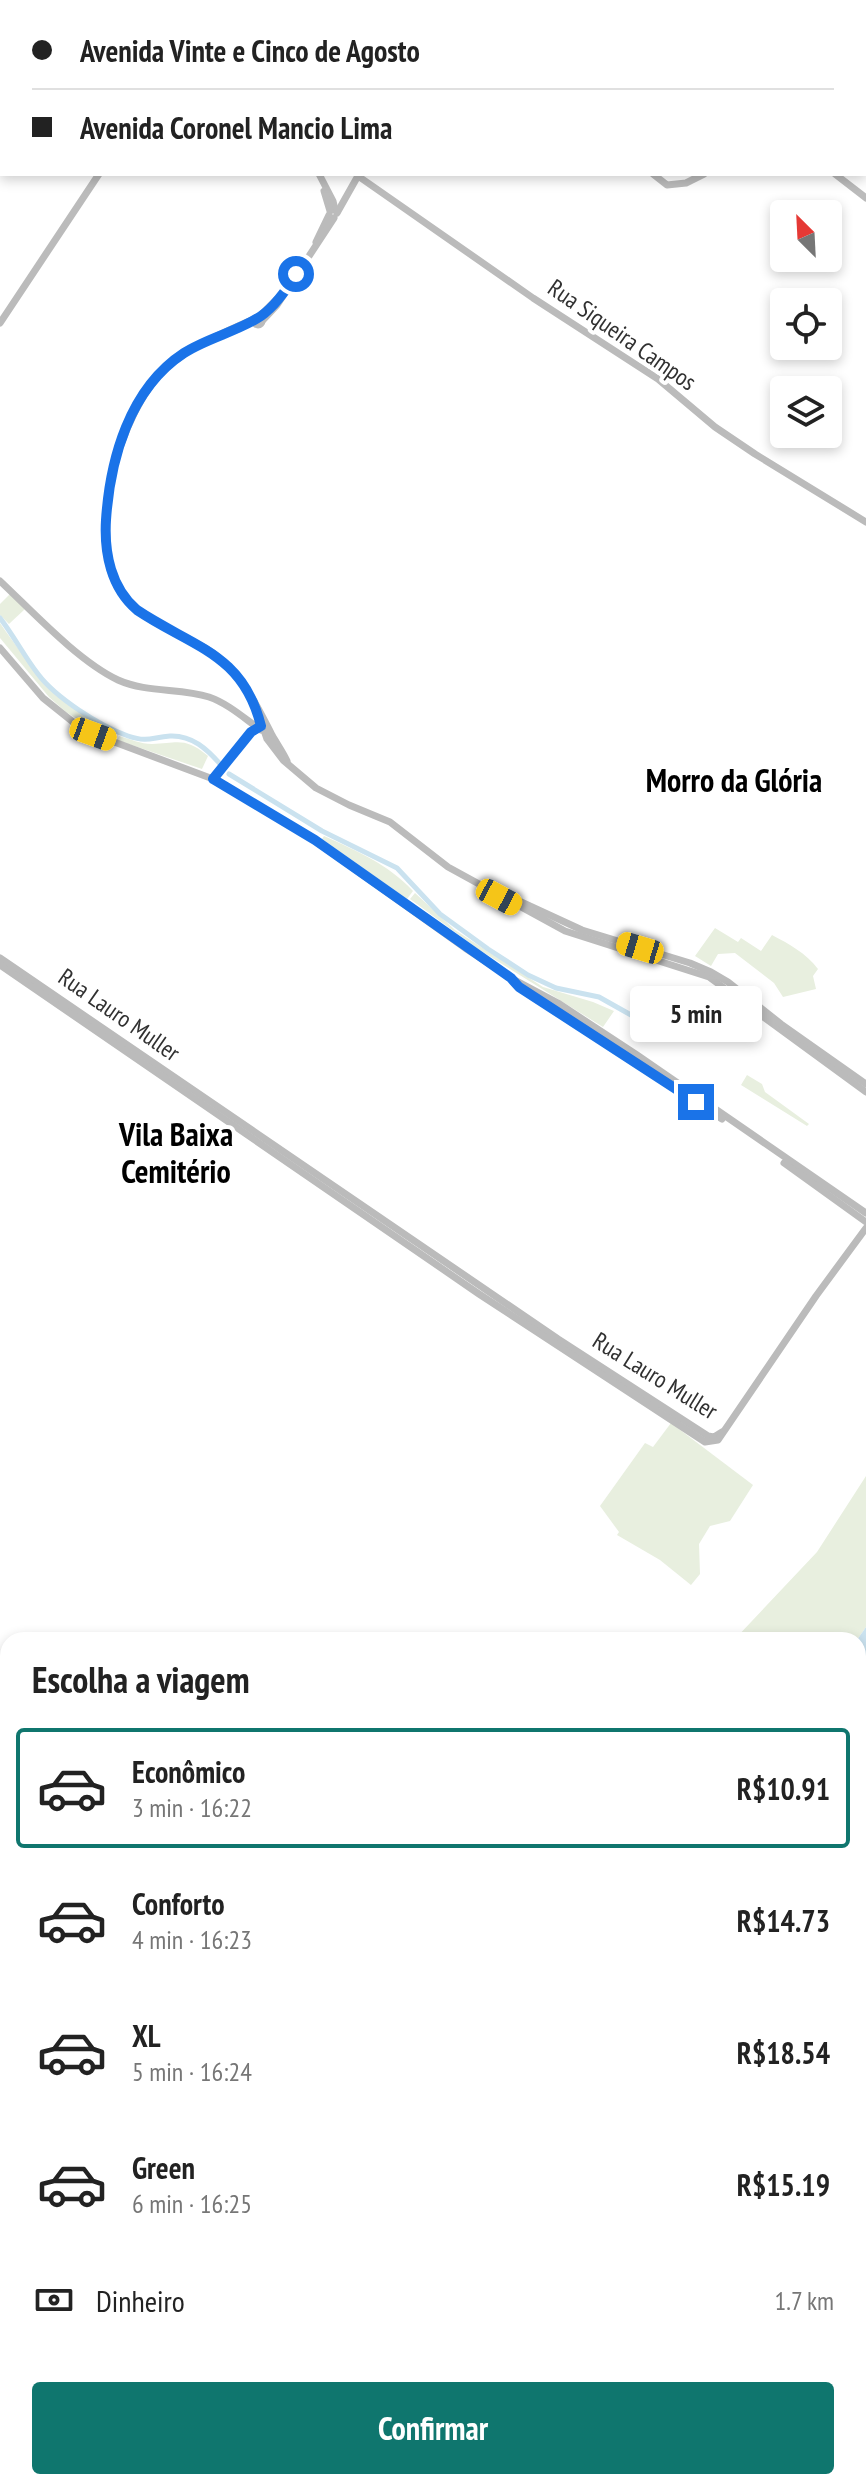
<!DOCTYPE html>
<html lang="pt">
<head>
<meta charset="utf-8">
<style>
	body { margin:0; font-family:"PT Sans Narrow",sans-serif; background:#f6f6f6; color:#222; height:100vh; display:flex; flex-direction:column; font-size:30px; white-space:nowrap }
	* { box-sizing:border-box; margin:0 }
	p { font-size:26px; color:#767676 }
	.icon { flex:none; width:44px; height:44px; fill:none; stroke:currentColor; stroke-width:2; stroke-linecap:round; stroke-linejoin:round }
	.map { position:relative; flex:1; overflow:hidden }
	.side { position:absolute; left:0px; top:1632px; width:866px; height:858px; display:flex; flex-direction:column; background:#fff; border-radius:24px 24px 0 0; box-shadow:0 4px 12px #0003 }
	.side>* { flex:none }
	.top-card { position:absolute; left:0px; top:0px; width:866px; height:176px; box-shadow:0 4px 12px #0003; display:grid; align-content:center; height:176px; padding:0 32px; background:#fff }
	.needle { width:52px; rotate:336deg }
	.tools { position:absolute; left:770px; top:200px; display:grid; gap:16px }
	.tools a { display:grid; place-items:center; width:72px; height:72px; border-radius:8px; background:#fff; box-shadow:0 4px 12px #0003; font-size:40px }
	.end { position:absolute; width:36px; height:36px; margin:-18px; border:10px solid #1a73e8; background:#fff; box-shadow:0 0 0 4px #fff }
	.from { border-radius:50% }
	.bubble { position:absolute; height:56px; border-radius:8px; background:#fff; box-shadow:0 4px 12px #0003; font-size:26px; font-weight:600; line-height:56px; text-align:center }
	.car { position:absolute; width:24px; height:48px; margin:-24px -12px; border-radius:10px; box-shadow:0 0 6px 2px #0007; background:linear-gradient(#f5c518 24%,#345 0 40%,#f5c518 0 76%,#345 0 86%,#f5c518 0) }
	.top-card b { display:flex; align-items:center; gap:28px; height:76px; font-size:30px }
	.top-card b+b { border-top:2px solid #e0e0e0 }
	.top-card i { width:20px; height:20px; background:#222 }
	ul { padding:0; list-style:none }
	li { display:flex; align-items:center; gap:24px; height:120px; margin:0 16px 12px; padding:0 16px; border:4px solid transparent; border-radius:8px }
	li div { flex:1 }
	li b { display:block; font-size:30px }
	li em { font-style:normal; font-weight:600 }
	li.current { border-color:#0f766e }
	li>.icon { width:72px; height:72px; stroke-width:1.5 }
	h2 { padding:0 32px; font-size:36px; line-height:96px }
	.pay { display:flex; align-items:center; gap:20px; height:88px; padding:0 32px; font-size:30px }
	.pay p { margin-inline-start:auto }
	.action { display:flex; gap:16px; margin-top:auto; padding:16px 32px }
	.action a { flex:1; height:92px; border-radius:8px; background:#0f766e; color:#fff; font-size:32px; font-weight:600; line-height:92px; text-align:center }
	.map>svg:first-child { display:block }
</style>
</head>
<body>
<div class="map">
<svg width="866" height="2489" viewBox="0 0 866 2489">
	<rect width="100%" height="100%" fill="#fff"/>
	<!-- green -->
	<g fill="#e8efdf">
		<path d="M10 594 25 609 9 624 0 615V604Z"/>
		<path d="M0 623C31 668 62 708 113 730L112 734 88 726 66 712 49 697 0 638Z"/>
		<path d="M119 736C130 739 141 744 152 744 179 743 185 737 208 756L202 769 117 740Z"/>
		<path d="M324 836C357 851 388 864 413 891L407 899 322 839Z"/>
		<path d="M415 893 455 930 543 987 593 1002 614 1011 603 1027 478 949 410 899Z"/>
		<path d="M715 928 738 942 741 938 761 951 772 935C789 944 806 953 818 969L813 976 816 989 783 997 774 983 735 953 718 954 711 966 695 956Z"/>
		<path d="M747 1075 762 1084 765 1092 809 1124 807 1126 741 1085Z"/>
		<path d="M671 1423 753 1485 730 1521 710 1526 699 1544 700 1574 691 1585 660 1560 617 1535 619 1532 600 1506 645 1443 653 1447Z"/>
		<path d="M866 1476V1627L857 1640H734L817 1552Z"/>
		<path d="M8 2100V2482H699L700 2489H0V2102Z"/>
	</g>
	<!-- water -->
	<g fill="#cae2ef">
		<path d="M866 1627V1945L858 1972 857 1640Z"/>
		<path d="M699 2482H823L825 2489H700Z"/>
	</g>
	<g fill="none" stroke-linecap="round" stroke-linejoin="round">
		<!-- canal -->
		<g stroke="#cae2ef" stroke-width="5">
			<path d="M0 618C14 636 24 656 38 674 56 698 100 726 128 736 149 743 152 737 170 736 192 735 207 749 221 765"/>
			<path d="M229 774 322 831 397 868 440 914 488 949 528 975 556 988 599 997 631 1015"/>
		</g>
		<!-- secondary -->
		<g stroke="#bbb" stroke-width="7">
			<path d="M118 0 124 2"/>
			<path d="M217 2 219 0"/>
			<path d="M484 2 485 0"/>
			<path d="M319 174 333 201 335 210"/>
			<path d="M653 174 667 185 686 183 704 174"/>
			<path d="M835 174 866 198"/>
			<path d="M358 176 533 298 658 379 715 427 755 454 866 522"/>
			<path d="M324 191 330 211"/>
			<path d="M337 213 359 174"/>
			<path d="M316 242 329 215"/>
			<circle cx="258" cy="321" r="4"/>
			<path d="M259 317 277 299"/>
			<path d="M254 319C220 334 180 350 156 379 116 427 80 550 128 602 151 627 189 635 216 655 243 675 257 706 272 735 277 744 283 752 287 761"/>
			<path d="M262 321 277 305 334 218"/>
			<path d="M0 323 99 174"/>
			<path d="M0 581C33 612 78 661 118 680 147 693 180 688 209 697 229 704 245 719 261 730"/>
			<path d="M0 648 43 698 73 722 93 734 213 779 301 831 465 948 511 978 558 1003 637 1055 866 1213"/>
			<path d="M254 701 267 739 283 760 316 788 349 805 390 822 448 867 565 931 709 977 866 1092"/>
			<path d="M213 779 251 732 261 726"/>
			<path d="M489 887 582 930 690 963 711 972 728 982 781 1024 866 1084"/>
			<path d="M0 958 558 1339 708 1436 714 1437 722 1432"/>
			<path d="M0 965 479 1294 705 1442 718 1440 816 1296 866 1228"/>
			<path d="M515 983 722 1119"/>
			<path d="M784 1163 866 1222"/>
		</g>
	</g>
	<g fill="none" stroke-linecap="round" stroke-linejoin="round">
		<!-- route -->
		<path stroke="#1a73e8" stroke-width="10" d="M296 274C287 289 275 306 261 316 239 331 207 338 184 353 129 389 110 460 106 520 104 553 111 588 137 610 192 647 243 653 261 726L251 732 213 779 315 840 511 978 519 987 696 1102"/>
	</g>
	<g text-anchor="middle" stroke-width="8" stroke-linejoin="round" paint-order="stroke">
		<!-- street labels -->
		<g font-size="24" fill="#313131" stroke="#fff">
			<text transform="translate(622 335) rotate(35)" y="8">Rua Siqueira Campos</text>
			<text transform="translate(119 1015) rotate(35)" y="8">Rua Lauro Muller</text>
			<text transform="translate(655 1376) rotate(32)" y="8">Rua Lauro Muller</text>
		</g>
		<!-- district labels -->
		<g font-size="32" font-weight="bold" fill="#000" stroke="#fff">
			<text x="734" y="792">Morro da Glória</text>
			<text x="176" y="1146">Vila Baixa<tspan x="176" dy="37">Cemitério</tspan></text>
		</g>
	</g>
</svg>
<div class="tools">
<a><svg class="needle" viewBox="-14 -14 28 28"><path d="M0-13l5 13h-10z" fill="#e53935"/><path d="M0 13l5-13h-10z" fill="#767676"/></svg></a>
<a><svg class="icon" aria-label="locate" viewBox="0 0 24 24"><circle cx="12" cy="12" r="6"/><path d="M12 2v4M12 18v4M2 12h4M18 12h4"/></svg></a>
<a><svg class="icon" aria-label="layers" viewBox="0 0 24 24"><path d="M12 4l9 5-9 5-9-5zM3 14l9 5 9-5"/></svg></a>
</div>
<i class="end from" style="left:296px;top:274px"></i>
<i class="end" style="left:696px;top:1102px"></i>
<div class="bubble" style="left:630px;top:986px;width:132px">5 min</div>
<i class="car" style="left:93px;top:734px;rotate:110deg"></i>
<i class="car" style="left:499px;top:897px;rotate:118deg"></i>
<i class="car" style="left:640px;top:948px;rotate:287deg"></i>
<div class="top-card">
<b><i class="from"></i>Avenida Vinte e Cinco de Agosto</b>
<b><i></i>Avenida Coronel Mancio Lima</b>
</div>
<section class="side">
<h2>Escolha a viagem</h2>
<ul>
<li class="current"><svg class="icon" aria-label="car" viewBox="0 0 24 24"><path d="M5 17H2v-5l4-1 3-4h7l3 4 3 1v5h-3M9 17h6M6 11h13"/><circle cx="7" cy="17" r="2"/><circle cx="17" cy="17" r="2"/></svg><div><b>Econômico</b><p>3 min · 16:22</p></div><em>R$10.91</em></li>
<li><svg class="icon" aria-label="car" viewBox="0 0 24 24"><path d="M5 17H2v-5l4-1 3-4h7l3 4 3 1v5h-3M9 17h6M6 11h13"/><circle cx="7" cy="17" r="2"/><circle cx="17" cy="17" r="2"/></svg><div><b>Conforto</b><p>4 min · 16:23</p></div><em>R$14.73</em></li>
<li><svg class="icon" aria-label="car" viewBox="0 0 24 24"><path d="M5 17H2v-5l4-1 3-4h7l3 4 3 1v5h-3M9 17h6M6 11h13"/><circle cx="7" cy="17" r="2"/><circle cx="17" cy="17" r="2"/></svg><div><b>XL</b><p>5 min · 16:24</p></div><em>R$18.54</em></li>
<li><svg class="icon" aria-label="car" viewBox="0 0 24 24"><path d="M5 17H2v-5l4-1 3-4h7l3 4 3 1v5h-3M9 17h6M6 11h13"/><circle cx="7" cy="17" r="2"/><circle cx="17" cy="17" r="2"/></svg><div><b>Green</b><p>6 min · 16:25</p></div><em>R$15.19</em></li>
</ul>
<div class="pay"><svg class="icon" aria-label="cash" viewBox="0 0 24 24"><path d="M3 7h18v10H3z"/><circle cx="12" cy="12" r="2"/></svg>Dinheiro<p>1.7 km</p></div>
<div class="action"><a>Confirmar</a></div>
</section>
</div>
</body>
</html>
